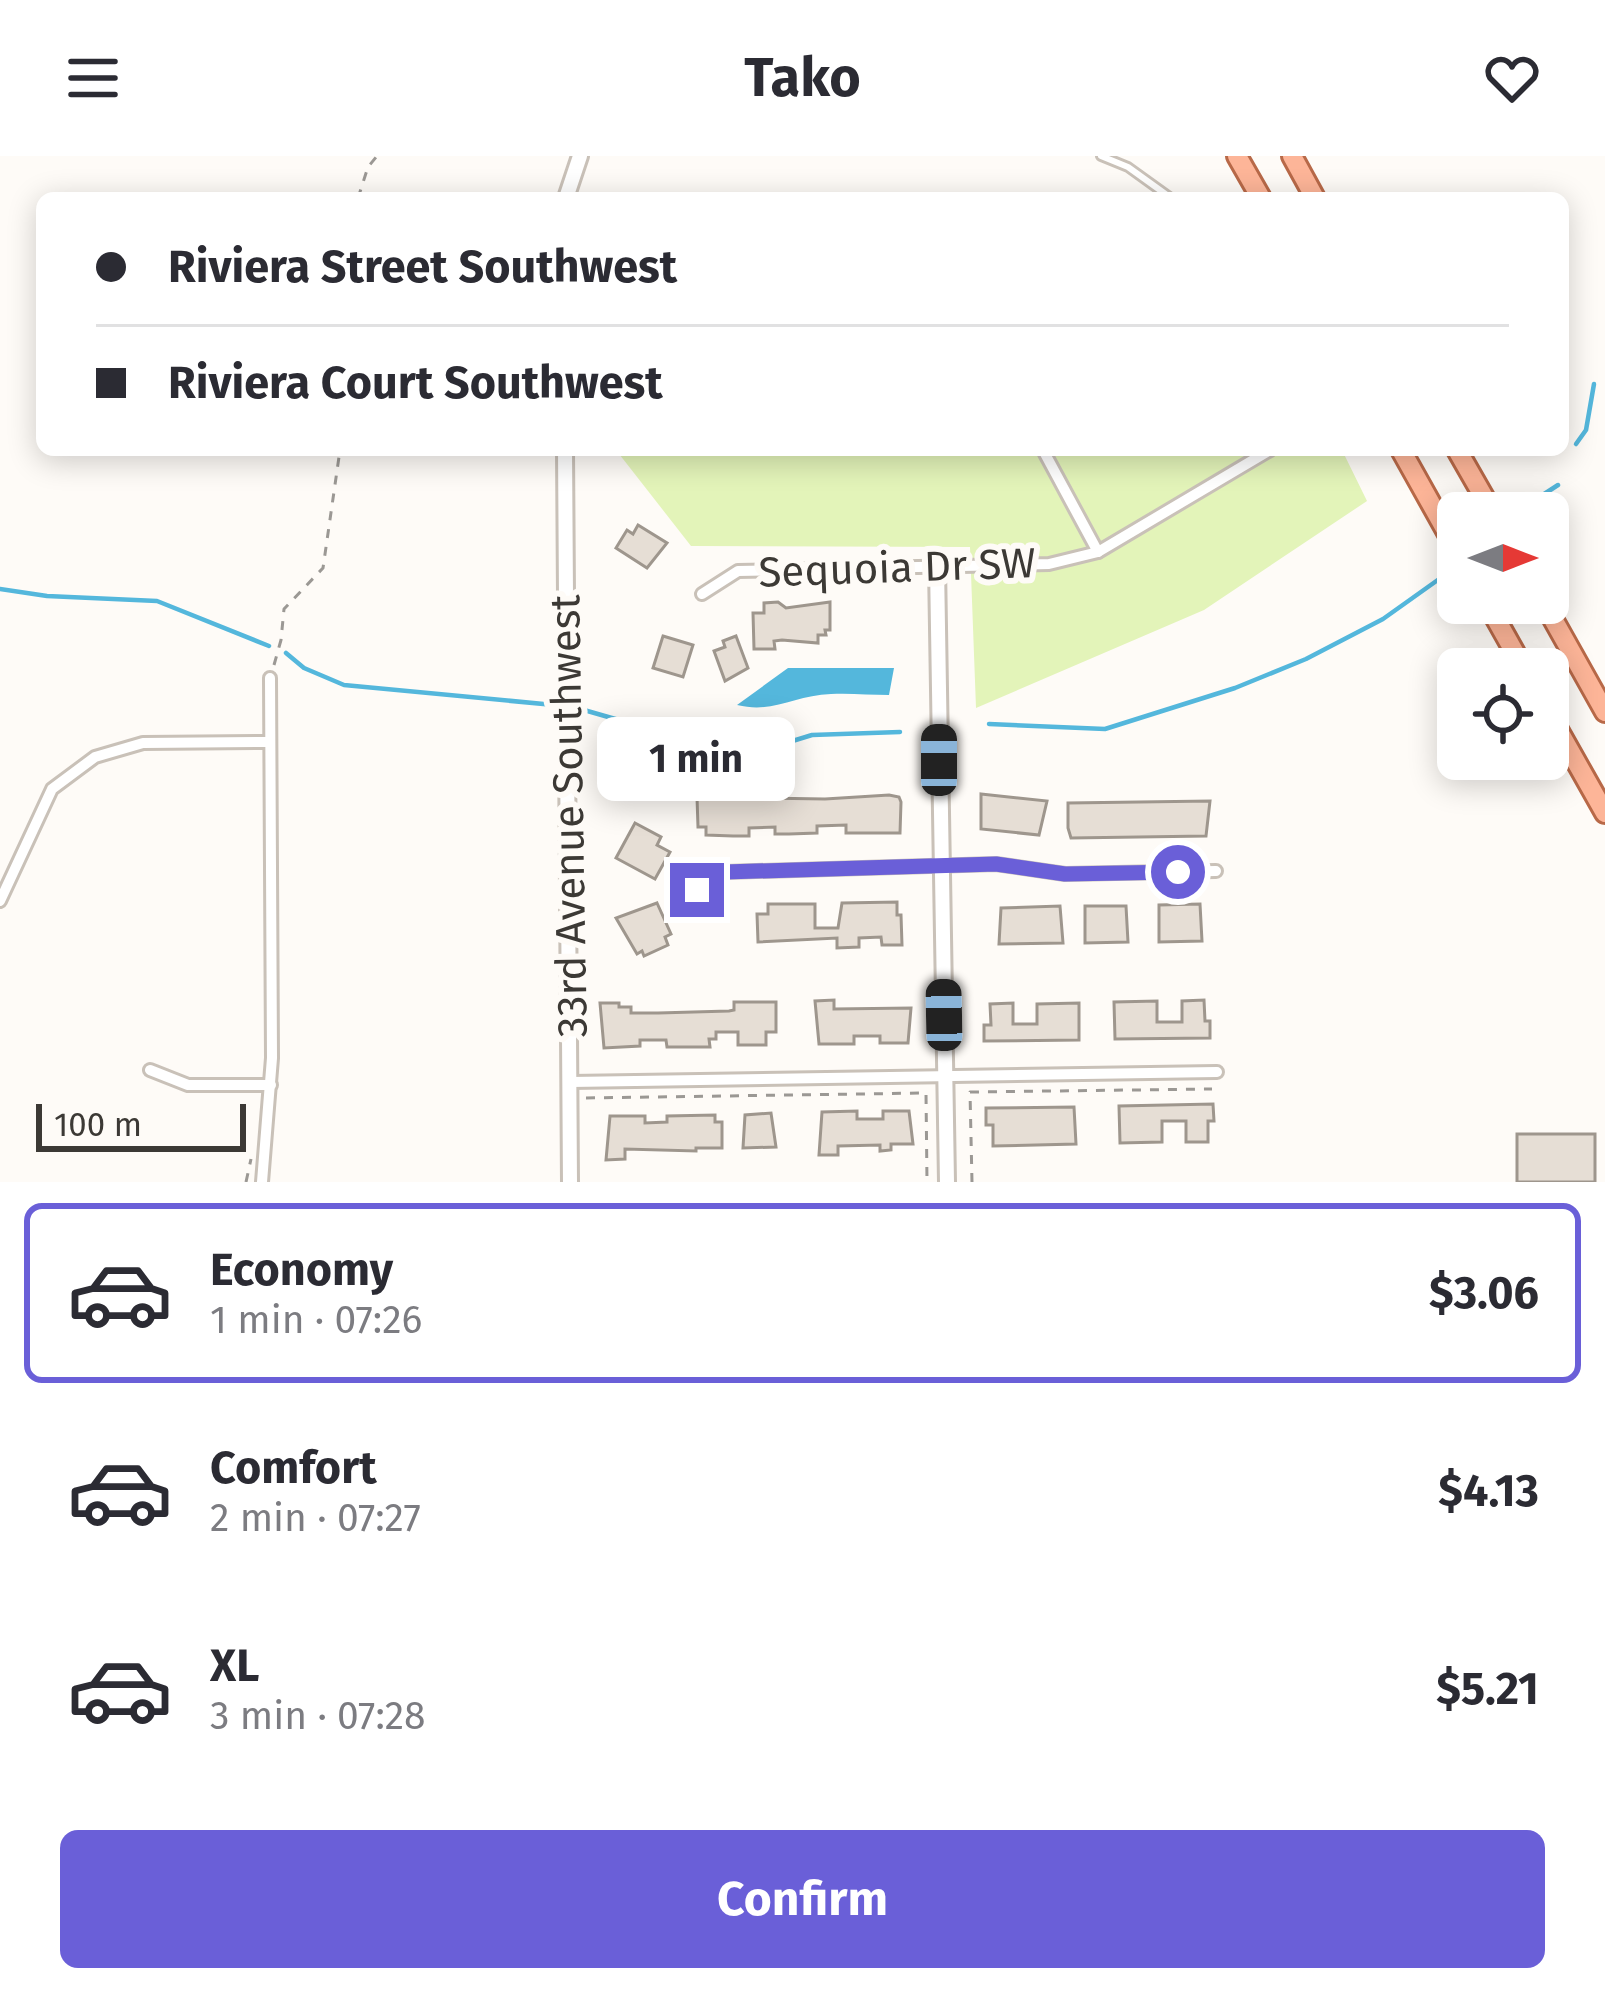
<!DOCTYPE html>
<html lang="en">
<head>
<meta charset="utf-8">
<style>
	body { margin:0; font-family:"Fira Sans",sans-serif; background:#f7f7f7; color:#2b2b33; height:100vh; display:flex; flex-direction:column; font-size:45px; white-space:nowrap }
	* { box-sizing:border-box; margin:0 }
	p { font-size:39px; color:#7c7c81 }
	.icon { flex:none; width:66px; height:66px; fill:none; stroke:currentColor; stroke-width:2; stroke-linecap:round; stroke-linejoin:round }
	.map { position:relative; height:1026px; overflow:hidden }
	.panel { display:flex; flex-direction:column; background:#fff; flex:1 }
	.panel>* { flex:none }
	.banner { position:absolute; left:36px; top:36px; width:1533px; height:264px; border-radius:18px; box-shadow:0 6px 30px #0003; display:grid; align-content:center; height:264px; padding:0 60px; background:#fff }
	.needle { width:78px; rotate:90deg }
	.fabs { position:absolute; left:1437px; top:336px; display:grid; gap:24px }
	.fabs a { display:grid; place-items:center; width:132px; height:132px; border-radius:18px; background:#fff; box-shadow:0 6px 30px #0003; font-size:60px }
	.scale { position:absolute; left:36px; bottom:30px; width:210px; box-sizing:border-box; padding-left:12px; border:6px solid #3c3935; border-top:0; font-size:33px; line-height:42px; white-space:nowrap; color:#3c3935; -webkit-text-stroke:9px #fefbf7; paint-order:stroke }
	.end { position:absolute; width:54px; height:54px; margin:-27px; border:15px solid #6a5fd8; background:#fff; box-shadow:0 0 0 6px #fff }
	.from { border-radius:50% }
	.bubble { position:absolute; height:84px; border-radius:18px; background:#fff; box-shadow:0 6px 30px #0003; font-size:39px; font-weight:700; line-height:84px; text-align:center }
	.car { position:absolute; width:36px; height:72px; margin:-36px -18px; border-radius:15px; box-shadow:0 0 9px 3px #0007; background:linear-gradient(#222 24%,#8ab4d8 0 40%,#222 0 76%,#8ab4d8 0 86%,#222 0) }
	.banner b { display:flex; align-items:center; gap:42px; height:114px; font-size:45px }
	.banner b+b { border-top:3px solid #e1e1e2 }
	.banner i { width:30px; height:30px; background:#2b2b33 }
	ul { padding:21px 0 0; list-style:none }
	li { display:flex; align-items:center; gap:36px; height:180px; margin:0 24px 18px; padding:0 36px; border:6px solid transparent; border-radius:18px }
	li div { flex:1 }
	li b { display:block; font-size:45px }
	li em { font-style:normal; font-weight:700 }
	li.selected { border-color:#6a5fd8 }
	li>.icon { width:108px; height:108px; stroke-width:1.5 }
	.action { display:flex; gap:24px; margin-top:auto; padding:24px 60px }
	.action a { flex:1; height:138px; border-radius:18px; background:#6a5fd8; color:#fff; font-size:48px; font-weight:700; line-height:138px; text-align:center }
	header { display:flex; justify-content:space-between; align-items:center; height:156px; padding:0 60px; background:#fff; font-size:54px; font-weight:700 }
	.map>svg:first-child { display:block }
</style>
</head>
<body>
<header><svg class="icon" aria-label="menu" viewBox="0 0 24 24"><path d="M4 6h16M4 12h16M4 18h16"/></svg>Tako<svg class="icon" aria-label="heart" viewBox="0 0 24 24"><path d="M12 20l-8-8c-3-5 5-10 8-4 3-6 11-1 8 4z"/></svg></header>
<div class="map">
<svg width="1605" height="1026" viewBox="0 0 1605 1026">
	<rect width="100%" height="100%" fill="#fefbf7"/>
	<!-- green -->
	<path fill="#e3f4b9" d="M616 294H1342L1367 345 1204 454 976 552 970 391 691 390Z"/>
	<!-- water -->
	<path fill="#54b7dc" d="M788 512H894L889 539C870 539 850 537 831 538 795 539 774 558 737 549Z"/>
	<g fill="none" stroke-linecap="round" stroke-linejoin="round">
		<!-- stream -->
		<g stroke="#54b7dc" stroke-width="4.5">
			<path d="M1576 288 1586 274 1594 228"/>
			<path d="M1538 357V342L1558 329"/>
			<path d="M0 433 47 440 157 445 269 490"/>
			<path d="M286 497 304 512 344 529 554 549"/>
			<path d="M577 552 744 600 812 579 900 576"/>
			<path d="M989 568 1105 573 1235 532 1306 503 1383 463 1449 416"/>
		</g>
	</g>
	<!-- building -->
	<g fill="#e6ded5" stroke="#9e968d" stroke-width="3">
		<path d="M638 369 667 387 647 412 616 392 627 374 633 378Z"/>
		<path d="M778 446 786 452 830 446V474H825L826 479H818V487L782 484 774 485 775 493H754L753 457H764V447Z"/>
		<path d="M663 480 693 489 683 521 653 512Z"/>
		<path d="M736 480 748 512 725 525 714 495 725 491 723 485Z"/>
		<path d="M981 638 1047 645 1039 679 981 673Z"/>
		<path d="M889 639 899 641 901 646 900 677H846V669L817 670V677L789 678H775V671L749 672V680H733L706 679V671H698L697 641 825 643Z"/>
		<path d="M1210 645 1206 680 1071 682 1068 672V647Z"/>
		<path d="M635 667 661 681 657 689 670 696 655 723 616 702Z"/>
		<path d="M897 746V759H901L902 789H882L881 781 859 782V791L837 792V782L758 786 757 758H768V748H815V772H838L842 747Z"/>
		<path d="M657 747 671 778 665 781 668 789 644 800 642 795 637 798 616 762Z"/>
		<path d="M1200 748 1202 785 1159 786V749Z"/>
		<path d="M1060 750 1063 787 999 788 1001 752Z"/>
		<path d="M1085 750H1126L1128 786 1085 787Z"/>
		<path d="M834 844V853L911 852 908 887H880V880H854V888H819L815 845Z"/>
		<path d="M1204 844 1205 865H1210V882L1115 883 1114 846 1157 845V866H1182V845Z"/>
		<path d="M734 846H776V876H766V889H738V876H716V883H709L710 891H667L666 884H640V890L604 892 600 847H619V851H631V857H658L729 855 734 854Z"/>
		<path d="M1013 847V868H1037V848L1079 847V884L984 885V869H991L990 848Z"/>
		<path d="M1213 948 1214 965H1208V986H1186V965H1162V986L1120 987 1119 950Z"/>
		<path d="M1074 951 1076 988 993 990V969H986V952Z"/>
		<path d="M857 955V963H883V955H909L913 988H891V994L880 995V989L838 990V999H819L822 956Z"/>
		<path d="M771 957 776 991 743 992 745 959Z"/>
		<path d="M715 959V966H722V992H696V995L625 993V1003L606 1004 610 960H645V967L667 966V960Z"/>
		<rect x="1517" y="978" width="78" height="48"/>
	</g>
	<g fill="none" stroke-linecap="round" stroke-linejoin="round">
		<defs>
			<path id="service" d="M1101 0 1128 11 1171 42"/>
			<g id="minor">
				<path d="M1043 294 1098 396"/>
				<path d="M702 438 738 415 1049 408 1098 396 1270 294"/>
				<path d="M697 734 725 716 996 708 1065 718 1216 715"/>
				<path d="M0 745 52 633 95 601 143 587 269 586"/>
				<path d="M150 914 188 929H271"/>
				<path d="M571 926 1217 916"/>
				<path d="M262 1026 272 902 270 522"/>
			</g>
			<g id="tertiary">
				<path d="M566 42 580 0"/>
				<path d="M565 294 570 1026"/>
				<path d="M937 410 947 1026"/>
			</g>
			<g id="primary">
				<path d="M1237 0 1261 42"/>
				<path d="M1292 0 1315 42"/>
				<path d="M1401 294 1458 396"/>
				<path d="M1457 294 1493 357"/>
				<path d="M1487 447 1524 513"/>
				<path d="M1544 447 1605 556"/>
				<path d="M1548 556 1605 657"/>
			</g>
		</defs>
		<!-- service casing -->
		<use href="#service" stroke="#c9c1b8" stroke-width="12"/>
		<!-- minor casing -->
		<use href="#minor" stroke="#c9c1b8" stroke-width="16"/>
		<!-- tertiary casing -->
		<use href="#tertiary" stroke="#c9c1b8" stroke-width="20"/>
		<!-- primary casing -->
		<use href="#primary" stroke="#b86948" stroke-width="24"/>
		<!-- path -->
		<g stroke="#9b9894" stroke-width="3" stroke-dasharray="9 9" stroke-linecap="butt">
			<path d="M358 42 368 11 377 0"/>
			<path d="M274 509 281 484 284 453 323 412 340 294"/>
			<path d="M586 942 926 937 927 1026"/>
			<path d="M246 1026 251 1003"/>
			<path d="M972 1026 970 936 1212 933"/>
		</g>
		<!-- service -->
		<use href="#service" stroke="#fff" stroke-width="6"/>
		<!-- minor -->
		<use href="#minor" stroke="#fff" stroke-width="10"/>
		<!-- tertiary -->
		<use href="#tertiary" stroke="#fff" stroke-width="14"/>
		<!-- primary -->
		<use href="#primary" stroke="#fdb598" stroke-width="18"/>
	</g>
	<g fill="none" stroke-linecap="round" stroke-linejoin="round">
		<!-- route -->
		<path stroke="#6a5fd8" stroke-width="15" d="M697 734 725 716 996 708 1065 718 1178 716"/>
	</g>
	<g text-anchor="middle" stroke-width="12" stroke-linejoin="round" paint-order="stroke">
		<!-- street labels -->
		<g font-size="42" fill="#3c3935" stroke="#fefbf7">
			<text transform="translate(897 411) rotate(-2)" y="15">Sequoia Dr SW</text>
			<text transform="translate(568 660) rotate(-91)" y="15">33rd Avenue Southwest</text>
		</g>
	</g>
</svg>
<div class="fabs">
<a><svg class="needle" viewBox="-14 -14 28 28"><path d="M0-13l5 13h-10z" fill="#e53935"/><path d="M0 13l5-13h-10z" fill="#7c7c81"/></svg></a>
<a><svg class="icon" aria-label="locate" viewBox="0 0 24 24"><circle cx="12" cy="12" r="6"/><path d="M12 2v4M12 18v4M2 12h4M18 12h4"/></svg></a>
</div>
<div class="scale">100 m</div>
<i class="end from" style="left:1178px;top:716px"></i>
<i class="end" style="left:697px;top:734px"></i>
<div class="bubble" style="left:597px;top:561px;width:198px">1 min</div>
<i class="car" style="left:939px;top:604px;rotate:0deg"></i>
<i class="car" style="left:944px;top:859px;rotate:359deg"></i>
<div class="banner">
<b><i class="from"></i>Riviera Street Southwest</b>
<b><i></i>Riviera Court Southwest</b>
</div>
</div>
<section class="panel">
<ul>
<li class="selected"><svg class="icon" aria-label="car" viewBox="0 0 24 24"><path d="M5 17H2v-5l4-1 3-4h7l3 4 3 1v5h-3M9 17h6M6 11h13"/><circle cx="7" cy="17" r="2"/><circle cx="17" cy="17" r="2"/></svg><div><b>Economy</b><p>1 min · 07:26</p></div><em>$3.06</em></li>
<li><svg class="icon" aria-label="car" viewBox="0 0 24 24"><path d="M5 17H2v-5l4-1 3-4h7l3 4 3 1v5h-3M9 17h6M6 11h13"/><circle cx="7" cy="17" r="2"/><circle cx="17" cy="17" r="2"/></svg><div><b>Comfort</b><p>2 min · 07:27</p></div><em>$4.13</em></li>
<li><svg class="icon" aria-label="car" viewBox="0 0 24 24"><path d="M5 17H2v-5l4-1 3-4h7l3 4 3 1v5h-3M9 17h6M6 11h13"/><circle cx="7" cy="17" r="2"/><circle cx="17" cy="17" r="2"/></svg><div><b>XL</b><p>3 min · 07:28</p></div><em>$5.21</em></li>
</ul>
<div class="action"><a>Confirm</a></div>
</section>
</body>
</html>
